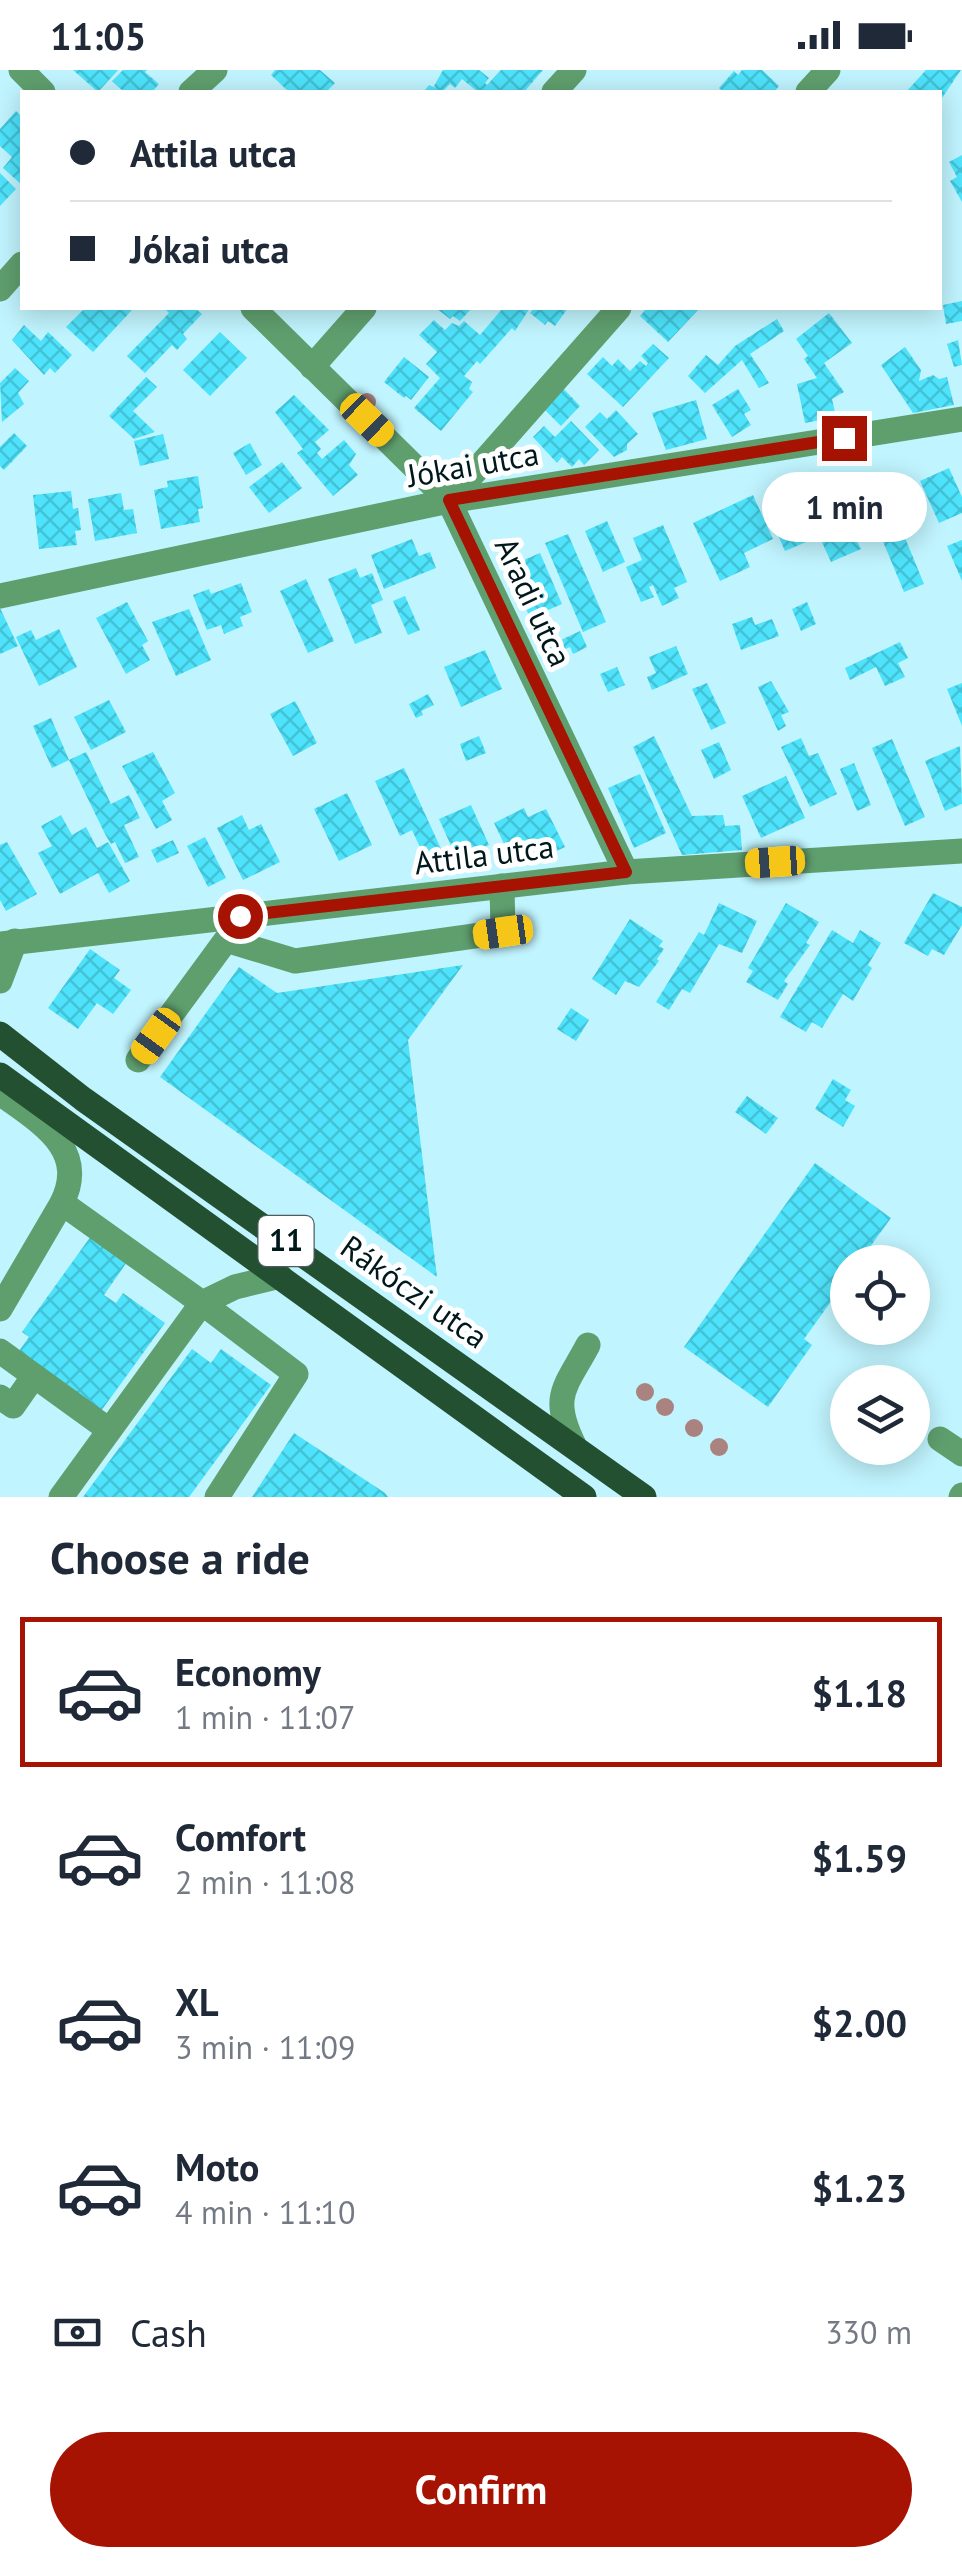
<!DOCTYPE html>
<html lang="en">
<head>
<meta charset="utf-8">
<style>
	body { margin:0; font-family:"PT Sans",sans-serif; background:#f2f2f3; color:#1f2937; height:100vh; display:flex; flex-direction:column; font-size:38px; white-space:nowrap }
	* { box-sizing:border-box; margin:0 }
	p { font-size:32px; color:#747a83 }
	.icon { flex:none; width:55px; height:55px; fill:none; stroke:currentColor; stroke-width:2; stroke-linecap:round; stroke-linejoin:round }
	.map { position:relative; height:1427px; overflow:hidden }
	.details { display:flex; flex-direction:column; background:#fff; flex:1 }
	.details>* { flex:none }
	.hud { position:absolute; left:20px; top:20px; width:922px; height:220px; border-radius:0px; box-shadow:0 5px 25px #0003; display:grid; align-content:center; height:220px; padding:0 50px; background:#fff }
	.buttons { position:absolute; left:830px; top:1175px; display:grid; gap:20px }
	.buttons a { display:grid; place-items:center; width:100px; height:100px; border-radius:50%; background:#fff; box-shadow:0 5px 25px #0003; font-size:50px }
	.end { position:absolute; width:45px; height:45px; margin:-22px; border:12px solid #a61302; background:#fff; box-shadow:0 0 0 5px #fff }
	.from { border-radius:50% }
	.bubble { position:absolute; height:70px; border-radius:35px; background:#fff; box-shadow:0 5px 25px #0003; font-size:32px; font-weight:600; line-height:70px; text-align:center }
	.car { position:absolute; width:30px; height:60px; margin:-30px -15px; border-radius:12px; box-shadow:0 0 8px 2px #0007; background:linear-gradient(#f5c518 24%,#345 0 40%,#f5c518 0 76%,#345 0 86%,#f5c518 0) }
	.hud b { display:flex; align-items:center; gap:35px; height:95px; font-size:38px }
	.hud b+b { border-top:2px solid #e0e1e3 }
	.hud i { width:25px; height:25px; background:#1f2937 }
	ul { padding:0; list-style:none }
	li { display:flex; align-items:center; gap:30px; height:150px; margin:0 20px 15px; padding:0 30px; border:5px solid transparent; border-radius:0px }
	li div { flex:1 }
	li b { display:block; font-size:38px }
	li em { font-style:normal; font-weight:600 }
	li.selected { border-color:#a61302 }
	li>.icon { width:90px; height:90px; stroke-width:1.5 }
	h2 { padding:0 50px; font-size:45px; line-height:120px }
	.pay { display:flex; align-items:center; gap:25px; height:110px; padding:0 50px; font-size:38px }
	.pay p { margin-inline-start:auto }
	.button { display:flex; gap:20px; margin-top:auto; padding:20px 50px }
	.button a { flex:1; height:115px; border-radius:60px; background:#a61302; color:#fff; font-size:40px; font-weight:600; line-height:115px; text-align:center }
	.status { display:flex; justify-content:space-between; align-items:center; height:70px; padding:0 50px; background:#fff; direction:ltr }
	.status svg { height:28px; fill:currentColor }
	.map>svg:first-child { display:block }
</style>
</head>
<body>
<div class="status"><b>11:05</b><svg viewBox="0 0 49 12"><path d="M0 12V9h3v3zM5 12V6h3v6zM10 12V3h3v9zM15 12V0h3v12zM26 1h20v11H26zM47 4h2v5h-2z"/></svg></div>
<div class="map">
<svg width="962" height="1427" viewBox="0 0 962 1427">
	<defs>
		<pattern id="building-cross-hatch" width="8" height="8" patternUnits="userSpaceOnUse" patternTransform="scale(2.5)"><rect width="8" height="8" fill="#4ee3fb"/><path d="M0 0l8 8M0 8l8-8" fill="none" stroke="#42c2d7"/></pattern>
	</defs>
	<rect width="100%" height="100%" fill="#c0f4fe"/>
	<!-- building -->
	<g fill="url(#building-cross-hatch)">
		<path d="M73 0H118L98 22Z"/>
		<path d="M123 0H147L145 2 159 14 152 22H124L112 11Z"/>
		<path d="M275 0H320L335 13 326 22H289L271 5Z"/>
		<path d="M443 0H479L489 8 485 13 487 15 501 0H543L524 22H478L462 9 455 18 450 14 442 22H429L425 20 429 15 436 18 434 16Z"/>
		<path d="M742 0H762L779 16 774 22H724L719 18 734 1 738 5Z"/>
		<path d="M926 0H961L940 31V22H906Z"/>
		<path d="M16 41 22 47V115L3 98 12 87 0 76V59Z"/>
		<path d="M962 85V132L950 111 957 107 949 92Z"/>
		<path d="M0 103 16 119 0 136Z"/>
		<path d="M962 231V251L946 254 943 235Z"/>
		<path d="M85 238H129L132 240 93 282 66 257Z"/>
		<path d="M164 238H195L202 244 183 264 187 269 177 280 172 275 145 303 127 286 169 243Z"/>
		<path d="M436 238H472L460 251 453 246 450 249Z"/>
		<path d="M503 238H530L515 261 512 258 480 294 477 291 464 306 472 312 469 319 473 322 441 361 414 338 440 308 426 294 437 282 419 265 434 250 445 260 452 253 459 256 464 251 480 265Z"/>
		<path d="M534 238H568L555 256 548 251 545 255 530 243Z"/>
		<path d="M647 238H700L668 272 640 246Z"/>
		<path d="M829 243 852 273 824 293 844 322 832 329 836 347 805 353 797 314 817 308 804 289 808 286 796 269Z"/>
		<path d="M777 249 784 261 750 284 769 313 759 318 742 290 705 323 688 306 706 285 718 295 735 276Z"/>
		<path d="M24 255 41 271 48 262 72 285 55 303 50 298 44 305 12 270Z"/>
		<path d="M220 262 247 288 210 326 183 300Z"/>
		<path d="M958 270 962 295 954 297 947 274Z"/>
		<path d="M653 274 669 288 623 337 587 304 603 287 612 296 618 289 630 301 640 291 646 296 648 293 641 286Z"/>
		<path d="M905 277 921 300 919 311 933 305 939 309 947 307 954 335 913 343 881 295Z"/>
		<path d="M404 287 429 307 411 330 406 326 404 328 384 312Z"/>
		<path d="M15 298 29 311 18 323 24 334 2 352 0 313Z"/>
		<path d="M146 307 157 317 133 341 155 362 134 369 109 346Z"/>
		<path d="M560 315 580 336 561 356 541 336Z"/>
		<path d="M738 319 751 340 744 344 751 355 732 367 712 335Z"/>
		<path d="M294 325 329 360 315 372 321 379 317 383 322 389 344 370 356 384 349 395 358 405 333 426 297 383 303 379 275 342Z"/>
		<path d="M696 330 707 369 666 380 652 343Z"/>
		<path d="M616 340 638 364 627 374V380L614 387 585 357 600 342 607 349Z"/>
		<path d="M571 351 599 380 584 395 579 389 572 397 562 387 557 393 533 367 544 356 555 367Z"/>
		<path d="M14 363 27 376 4 400 0 396V377Z"/>
		<path d="M163 364 169 389 140 396 134 371Z"/>
		<path d="M250 373 262 395 246 405 233 383Z"/>
		<path d="M282 392 302 418 269 443 249 417Z"/>
		<path d="M949 398 962 427V443L939 453 920 411Z"/>
		<path d="M198 406 203 438 198 439 200 452 161 459 154 420 168 417 167 411Z"/>
		<path d="M831 410 846 449 842 451 848 464 852 461 861 479 831 492 800 424Z"/>
		<path d="M71 421 73 439 78 438 81 460 75 461 77 475 39 479 33 425Z"/>
		<path d="M790 422 811 470 785 481 764 434Z"/>
		<path d="M121 423 124 440 133 439 137 463 95 471 88 429Z"/>
		<path d="M753 425 773 469 744 483 750 497 720 511 693 453Z"/>
		<path d="M900 425 912 454 901 458 924 514 904 522 869 438Z"/>
		<path d="M607 451 625 492 603 502 585 461Z"/>
		<path d="M663 455 687 512 674 518 679 528 662 536 653 515 649 517 654 527 641 532 626 497 642 490 633 468Z"/>
		<path d="M568 464 606 552 583 562 545 473Z"/>
		<path d="M412 469 419 486 430 482 436 498 384 519 371 485Z"/>
		<path d="M962 470V511L947 476Z"/>
		<path d="M540 483 562 534 530 548 508 497Z"/>
		<path d="M356 498 360 508 372 503 383 530 371 535 382 563 355 574 328 509Z"/>
		<path d="M306 509 334 571 308 583 280 521Z"/>
		<path d="M241 513 252 542 240 547 243 556 224 564 221 555 207 560 193 525 209 519 211 524Z"/>
		<path d="M405 526 420 560 408 565 393 531Z"/>
		<path d="M127 532 148 571 142 575 150 590 126 604 96 548Z"/>
		<path d="M807 532 816 554 801 561 792 539Z"/>
		<path d="M0 538 18 576 0 584Z"/>
		<path d="M189 539 211 590 176 606 152 552Z"/>
		<path d="M752 547 755 555 772 549 779 566 741 580 732 554Z"/>
		<path d="M59 559 77 597 39 616 16 567 31 560 36 570Z"/>
		<path d="M580 561 587 577 573 584 570 577 552 585 548 576Z"/>
		<path d="M900 572 908 588 898 593 905 607 885 616 876 597 850 610 845 598Z"/>
		<path d="M676 576 688 604 652 620 647 607 656 603 649 587Z"/>
		<path d="M485 580 502 619 461 637 444 597Z"/>
		<path d="M617 597 625 615 608 622 600 604Z"/>
		<path d="M771 611 789 642 781 645 786 656 778 661 758 617Z"/>
		<path d="M707 613 726 653 711 660 692 619Z"/>
		<path d="M962 613V656L947 619Z"/>
		<path d="M428 624 434 635 421 641 423 645 416 648 409 634Z"/>
		<path d="M109 630 126 662 91 680 74 647Z"/>
		<path d="M295 631 317 673 293 686 270 644Z"/>
		<path d="M51 648 69 690 52 698 33 656Z"/>
		<path d="M479 666 486 683 466 691 460 674Z"/>
		<path d="M654 666 692 746 723 745 725 756 740 755 742 780 682 785 633 677Z"/>
		<path d="M801 668 809 686 818 683 837 724 810 737 781 677Z"/>
		<path d="M892 669 925 747 905 756 872 678Z"/>
		<path d="M719 672 731 700 714 709 701 680Z"/>
		<path d="M960 676 962 734 945 741 925 691Z"/>
		<path d="M86 682 111 734 129 725 140 748 124 755 139 787 125 793 115 772 111 774 105 764 69 690Z"/>
		<path d="M153 682 175 723 162 731 172 750 156 759 122 696Z"/>
		<path d="M854 693 871 735 857 741 840 699Z"/>
		<path d="M404 698 442 781 425 788 412 760 400 766 375 711Z"/>
		<path d="M640 704 666 763 634 778 608 718Z"/>
		<path d="M786 706 805 748 761 768 742 726Z"/>
		<path d="M347 723 372 775 339 791 314 739Z"/>
		<path d="M471 735 489 775 457 789 439 749Z"/>
		<path d="M524 738 528 747 546 739 565 777 544 787 538 775 511 788 494 753Z"/>
		<path d="M61 745 72 765 86 757 97 778 108 772 130 811 109 823 98 803 60 824 38 783 52 776 41 756Z"/>
		<path d="M242 745 249 760 261 754 280 792 243 810 217 758Z"/>
		<path d="M205 767 226 808 208 817 187 776Z"/>
		<path d="M173 770 179 783 157 793 151 780Z"/>
		<path d="M7 772 37 824 6 841 0 830V775Z"/>
		<path d="M933 823 962 837V855L944 885 932 879 928 886 904 873Z"/>
		<path d="M719 833 757 851 742 883 719 874 690 923 682 919 669 940 656 932 699 862 704 865Z"/>
		<path d="M786 833 819 852 806 873 810 875 784 911 788 914 778 930 746 912 753 901 748 898Z"/>
		<path d="M630 849 663 871 659 876 664 879 657 889 659 891 639 917 625 911 616 925 592 909Z"/>
		<path d="M832 860 853 873 860 860 881 873 868 895 872 898 853 931 843 924 822 958 812 952 806 962 780 947Z"/>
		<path d="M90 879 120 900 114 908 131 920 113 944 97 933 78 959 48 938Z"/>
		<path d="M463 895 408 970 437 1207 160 1007 239 897 277 923Z"/>
		<path d="M571 938 589 950 576 971 557 959Z"/>
		<path d="M833 1009 851 1020 845 1030 855 1036 843 1057 815 1039Z"/>
		<path d="M747 1026 778 1048 766 1064 735 1042Z"/>
		<path d="M815 1093 891 1148 859 1192H848V1208L804 1269 812 1275 768 1337 684 1277Z"/>
		<path d="M91 1166 127 1192 104 1225 116 1233 123 1223 165 1253 101 1341 19 1281 29 1267 22 1262Z"/>
		<path d="M192 1279 211 1293 221 1279 271 1315 189 1427H83Z"/>
		<path d="M294 1363 385 1423 388 1427H252Z"/>
	</g>
	<g fill="none" stroke-linecap="round" stroke-linejoin="round">
		<!-- minor -->
		<g stroke="#5f9f6e" stroke-width="25">
			<path d="M21 0 43 22"/>
			<path d="M191 22 215 0"/>
			<path d="M554 22 574 0"/>
			<path d="M808 22 828 0"/>
			<path d="M0 219 22 194"/>
			<path d="M253 238 449 431 626 802"/>
			<path d="M312 297 364 238"/>
			<path d="M449 431 619 238"/>
			<path d="M0 526 449 431 962 349"/>
			<path d="M0 874 626 802 962 781"/>
			<path d="M0 911 15 871"/>
			<path d="M138 990 226 870 295 891 503 862 502 816"/>
			<path d="M0 1023C39 1052 89 1078 62 1133L202 1233 235 1217 280 1206"/>
			<path d="M0 1239 62 1133"/>
			<path d="M0 1281 109 1360"/>
			<path d="M0 1327 13 1336 34 1306"/>
			<path d="M940 1369 962 1384"/>
			<path d="M574 1375C550 1326 565 1318 588 1275"/>
			<path d="M61 1427 202 1233 296 1304 217 1427"/>
			<path d="M961 1427 962 1425"/>
		</g>
		<!-- major -->
		<g stroke="#235030" stroke-width="25">
			<path d="M0 964 83 1029 644 1427"/>
			<path d="M0 1005 584 1427"/>
		</g>
	</g>
	<!-- trees -->
	<g fill="#aa8380">
		<circle cx="367" cy="332" r="9"/>
		<circle cx="645" cy="1322" r="9"/>
		<circle cx="665" cy="1337" r="9"/>
		<circle cx="694" cy="1358" r="9"/>
		<circle cx="719" cy="1377" r="9"/>
	</g>
	<g fill="none" stroke-linecap="round" stroke-linejoin="round">
		<!-- route -->
		<path stroke="#a61302" stroke-width="12" d="M240 846 626 802 449 430 844 368"/>
	</g>
	<g text-anchor="middle" stroke-width="10" stroke-linejoin="round" paint-order="stroke">
		<!-- shield labels -->
		<rect fill="#fff" stroke="#4c5d60" stroke-width="2.5" x="258.5" y="1146" width="55" height="50" rx="8"/>
		<g font-size="30" font-weight="bold" fill="#00181c">
			<text x="286" y="1181">11</text>
		</g>
		<!-- street labels -->
		<g font-size="32" fill="#00181c" stroke="#fff">
			<text transform="translate(473 395) rotate(-10)" y="11">Jókai utca</text>
			<text transform="translate(533 532) rotate(65)" y="11">Aradi utca</text>
			<text transform="translate(484 785) rotate(-7)" y="11">Attila utca</text>
			<text transform="translate(414 1222) rotate(35)" y="11">Rákóczi utca</text>
		</g>
	</g>
</svg>
<div class="buttons">
<a><svg class="icon" aria-label="locate" viewBox="0 0 24 24"><circle cx="12" cy="12" r="6"/><path d="M12 2v4M12 18v4M2 12h4M18 12h4"/></svg></a>
<a><svg class="icon" aria-label="layers" viewBox="0 0 24 24"><path d="M12 4l9 5-9 5-9-5zM3 14l9 5 9-5"/></svg></a>
</div>
<i class="end from" style="left:240px;top:846px"></i>
<i class="end" style="left:844px;top:368px"></i>
<div class="bubble" style="left:762px;top:402px;width:165px">1 min</div>
<i class="car" style="left:367px;top:350px;rotate:134deg"></i>
<i class="car" style="left:775px;top:792px;rotate:266deg"></i>
<i class="car" style="left:503px;top:862px;rotate:262deg"></i>
<i class="car" style="left:156px;top:966px;rotate:216deg"></i>
<div class="hud">
<b><i class="from"></i>Attila utca</b>
<b><i></i>Jókai utca</b>
</div>
</div>
<section class="details">
<h2>Choose a ride</h2>
<ul>
<li class="selected"><svg class="icon" aria-label="car" viewBox="0 0 24 24"><path d="M5 17H2v-5l4-1 3-4h7l3 4 3 1v5h-3M9 17h6M6 11h13"/><circle cx="7" cy="17" r="2"/><circle cx="17" cy="17" r="2"/></svg><div><b>Economy</b><p>1 min · 11:07</p></div><em>$1.18</em></li>
<li><svg class="icon" aria-label="car" viewBox="0 0 24 24"><path d="M5 17H2v-5l4-1 3-4h7l3 4 3 1v5h-3M9 17h6M6 11h13"/><circle cx="7" cy="17" r="2"/><circle cx="17" cy="17" r="2"/></svg><div><b>Comfort</b><p>2 min · 11:08</p></div><em>$1.59</em></li>
<li><svg class="icon" aria-label="car" viewBox="0 0 24 24"><path d="M5 17H2v-5l4-1 3-4h7l3 4 3 1v5h-3M9 17h6M6 11h13"/><circle cx="7" cy="17" r="2"/><circle cx="17" cy="17" r="2"/></svg><div><b>XL</b><p>3 min · 11:09</p></div><em>$2.00</em></li>
<li><svg class="icon" aria-label="car" viewBox="0 0 24 24"><path d="M5 17H2v-5l4-1 3-4h7l3 4 3 1v5h-3M9 17h6M6 11h13"/><circle cx="7" cy="17" r="2"/><circle cx="17" cy="17" r="2"/></svg><div><b>Moto</b><p>4 min · 11:10</p></div><em>$1.23</em></li>
</ul>
<div class="pay"><svg class="icon" aria-label="cash" viewBox="0 0 24 24"><path d="M3 7h18v10H3z"/><circle cx="12" cy="12" r="2"/></svg>Cash<p>330 m</p></div>
<div class="button"><a>Confirm</a></div>
</section>
</body>
</html>
